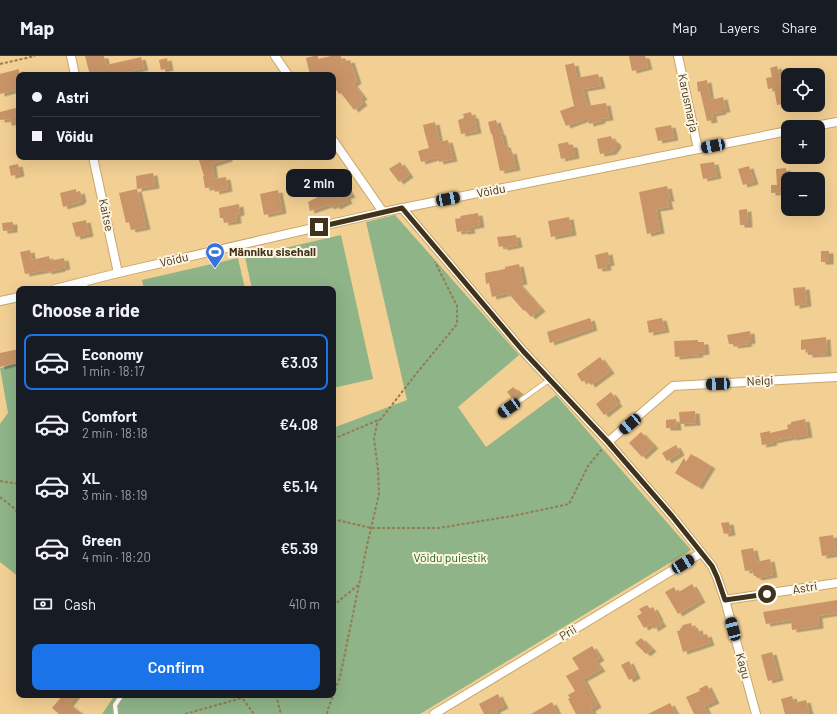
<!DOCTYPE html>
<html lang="en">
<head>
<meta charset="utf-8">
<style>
	body { margin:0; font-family:Barlow,sans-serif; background:#20242c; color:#f1f3f6; height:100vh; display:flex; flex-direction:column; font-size:15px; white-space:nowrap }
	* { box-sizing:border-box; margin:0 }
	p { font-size:13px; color:#9ea1a6 }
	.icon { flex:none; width:22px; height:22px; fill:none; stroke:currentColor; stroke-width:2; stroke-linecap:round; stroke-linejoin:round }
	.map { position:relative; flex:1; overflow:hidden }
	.details { position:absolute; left:16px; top:230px; width:320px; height:412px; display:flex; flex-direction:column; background:#171b24; border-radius:8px; box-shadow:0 4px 16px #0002 }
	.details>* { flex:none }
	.top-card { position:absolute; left:16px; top:16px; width:320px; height:88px; border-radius:8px; box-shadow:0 4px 16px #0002; display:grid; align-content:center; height:88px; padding:0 16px; background:#171b24 }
	.fabs { position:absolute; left:781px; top:12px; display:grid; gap:8px }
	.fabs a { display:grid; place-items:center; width:44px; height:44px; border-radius:8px; background:#171b24; box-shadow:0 4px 16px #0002; font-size:20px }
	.end { position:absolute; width:18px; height:18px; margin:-9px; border:5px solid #41331a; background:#fff; box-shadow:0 0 0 2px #fff }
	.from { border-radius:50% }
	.bubble { position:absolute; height:28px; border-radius:8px; background:#171b24; box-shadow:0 4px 16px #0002; font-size:13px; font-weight:600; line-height:28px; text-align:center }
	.car { position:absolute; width:12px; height:24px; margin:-12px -6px; border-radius:5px; box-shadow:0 0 3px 1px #0007; background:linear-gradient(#222 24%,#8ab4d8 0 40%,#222 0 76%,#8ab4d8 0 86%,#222 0) }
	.top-card b { display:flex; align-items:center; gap:14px; height:38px; font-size:15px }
	.top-card b+b { border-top:1px solid #363941 }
	.top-card i { width:10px; height:10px; background:#f1f3f6 }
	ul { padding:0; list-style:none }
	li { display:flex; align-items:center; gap:12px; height:56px; margin:0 8px 6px; padding:0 8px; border:2px solid transparent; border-radius:8px }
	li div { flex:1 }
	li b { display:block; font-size:15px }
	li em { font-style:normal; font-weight:600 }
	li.active { border-color:#1a73e8 }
	li>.icon { width:36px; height:36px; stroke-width:1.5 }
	h2 { padding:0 16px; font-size:18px; line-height:48px }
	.pay { display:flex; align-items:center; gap:10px; height:44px; padding:0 16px; font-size:15px }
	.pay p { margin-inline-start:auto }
	.cta { display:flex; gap:8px; margin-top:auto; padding:8px 16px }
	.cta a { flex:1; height:46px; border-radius:8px; background:#1a73e8; color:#fff; font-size:16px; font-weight:600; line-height:46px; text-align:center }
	header { display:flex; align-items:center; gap:24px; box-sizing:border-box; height:56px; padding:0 20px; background:#171b24; border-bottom:1px solid #363941 }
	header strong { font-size:19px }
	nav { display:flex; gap:22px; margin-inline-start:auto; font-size:14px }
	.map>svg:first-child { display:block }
</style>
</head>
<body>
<header>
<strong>Map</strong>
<nav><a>Map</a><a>Layers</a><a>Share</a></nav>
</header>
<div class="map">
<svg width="837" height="658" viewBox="0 0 837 658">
	<defs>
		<filter id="shadow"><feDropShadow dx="4.5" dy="2.5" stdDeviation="0" flood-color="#0004"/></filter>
	</defs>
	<rect width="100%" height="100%" fill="#f2cf93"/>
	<!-- green -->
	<g fill="#8fb488">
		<path d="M395 159 519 299 458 351 486 391 556 339 691 494 420 658H102L115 639H333V372L407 344 366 166Z"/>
		<path d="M341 179 373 323 333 332V233H252L245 201Z"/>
		<path d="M238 202 245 233H144L142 224Z"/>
		<path d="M19 307V521L0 506V368L8 357 0 312Z"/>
	</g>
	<!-- building -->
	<g fill="#c89468" filter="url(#shadow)">
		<path d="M85 0H104L106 9 141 1 144 12 124 17V16L111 19H90Z"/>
		<path d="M314 0H318V3L331 0H341L342 6 350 4 357 25 353 28 363 41 360 43 363 47 354 54 341 37 339 38 333 29V19H310L306 2Z"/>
		<path d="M629 0H645L648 11 632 15Z"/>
		<path d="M167 2 169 12 161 14 159 4Z"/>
		<path d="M574 7 577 22 598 18 601 30 583 33 587 50 606 47 609 62 601 63V65L589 68 588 62 566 70 560 55 574 50 565 9Z"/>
		<path d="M777 10 783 36 788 35V47L777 49 774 32 768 33 766 22 772 21 770 12Z"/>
		<path d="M19 13V33L0 38V18Z"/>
		<path d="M707 24 710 44 723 41 726 54H722V56L712 58 713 64 707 65 700 35 698 36 697 26Z"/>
		<path d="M19 51V68L12 70 10 63 0 64V56Z"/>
		<path d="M471 56 472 60H474L477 75 461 78 458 64 464 62 463 58Z"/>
		<path d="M496 64 500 77 501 76 504 89H506L508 96 512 95 516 112 500 115 492 78H491L488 66Z"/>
		<path d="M435 66 439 86 448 84 453 103 439 106 438 101 421 106 418 95 429 92 424 74 423 69Z"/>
		<path d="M671 69 674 82 658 85 655 72Z"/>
		<path d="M611 80 612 83 616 86 617 89 612 96 600 98 597 83Z"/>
		<path d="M568 86 569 89H573L575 100 561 103 558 88Z"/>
		<path d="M198 101H228V103L212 108 214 123 226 121 228 133 215 136 214 131 205 132 203 120H204Z"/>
		<path d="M400 106 409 119 399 126 389 113Z"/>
		<path d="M714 106 717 120 703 123 700 108Z"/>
		<path d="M18 108 20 118 11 120 9 110Z"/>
		<path d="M749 110 754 126 743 129 738 113Z"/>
		<path d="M786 112 787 128H788V136L771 137V129H777L776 113Z"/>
		<path d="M153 117 155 130 137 133 136 120Z"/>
		<path d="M340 129 342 133 346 131 351 139 346 141 348 145 336 151 334 149 330 151 328 149 310 155 308 146Z"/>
		<path d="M667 130 670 143H667L669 151 656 153 660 175 647 178 639 136Z"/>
		<path d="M76 133V136L80 135 82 143 80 146 63 151 60 137Z"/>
		<path d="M137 133 146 171 131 174 129 166 126 167 119 137Z"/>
		<path d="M278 134 282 155 264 159 260 138Z"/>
		<path d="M239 148 240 157 236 158 237 165 224 167 223 162H220L219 152Z"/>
		<path d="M747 153 748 169H740L739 154Z"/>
		<path d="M478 157 480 169 470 171 471 175 463 176V175L457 176 455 163 461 162 460 160Z"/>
		<path d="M569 161 572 177 551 181 548 165Z"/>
		<path d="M86 164 89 178 76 181 72 167Z"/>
		<path d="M13 166V174L3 175 2 167Z"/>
		<path d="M516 179 518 189 503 192V190L499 191 497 181Z"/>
		<path d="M30 194 32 204 49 200 50 205 64 202 66 211 61 212V213L47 216V214L25 218 20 196Z"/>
		<rect x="821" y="195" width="8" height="11"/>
		<path d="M608 196 610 207 606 208 607 212 598 213 595 199Z"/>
		<path d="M519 208 523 226 518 227 541 253 531 261 525 254 524 255 508 237 492 241 489 227 486 228 485 217 505 213V211Z"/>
		<path d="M805 231 807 248 795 250 793 232Z"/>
		<path d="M590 262 593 272 550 287 547 276Z"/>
		<path d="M662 262 665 274 649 277 647 265Z"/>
		<path d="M750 275 751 285 747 286 748 288 734 290 733 288H729L727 279Z"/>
		<path d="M826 281 827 298 808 299 807 293 801 294V284Z"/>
		<path d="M698 284V286H704L705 296 698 297 699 299 675 301 674 285Z"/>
		<path d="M19 293V306L0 311V297Z"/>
		<path d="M600 301 610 315 591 329 586 323 582 326 577 318Z"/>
		<path d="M513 331 519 336 512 342 507 336Z"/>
		<path d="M611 336 616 343 615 344 618 348 604 359 596 348Z"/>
		<path d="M695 355 696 367 680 368 679 356Z"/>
		<path d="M676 363 677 372H666V364Z"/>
		<path d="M805 363 808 379 792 382V381L772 385 773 387 762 389 760 377 770 375V377L788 373 787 369 791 368V366Z"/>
		<path d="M641 376 654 390 642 401 629 387Z"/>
		<path d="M676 389 680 397 667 405 662 397Z"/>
		<path d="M691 398 711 410 698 431 675 417 684 402 686 406Z"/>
		<path d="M729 466 731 477 724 478 721 467Z"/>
		<path d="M833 479 836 498 822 500 819 481Z"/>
		<path d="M753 492 756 506 770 503 773 519 757 522 756 520H754L752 514 745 515 741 494Z"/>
		<path d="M692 528 701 544 678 558 665 536 674 531 677 537Z"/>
		<path d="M837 544V557L818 560 819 570 792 574 791 564 766 568 763 556Z"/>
		<path d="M647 549 650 553 653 551 659 562H658L662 568 654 573 651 568 644 572 637 560 642 557 639 553Z"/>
		<path d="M691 567 693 573 698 572 700 580 707 578 710 587 683 596 677 575H679L683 569Z"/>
		<path d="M641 582 652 593 646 598 635 587Z"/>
		<path d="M592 590 600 602 595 605 601 613 583 623 597 649 591 653 593 658H576L568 643 570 642 568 639 575 635 566 620 579 613 572 602Z"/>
		<path d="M772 596 779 622 768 625 761 599Z"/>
		<path d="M629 605 636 620 629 624 621 609Z"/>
		<path d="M707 629 715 645 704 650 708 658H694L686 641 700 635 699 633Z"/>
		<path d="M498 638 504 650 496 654 497 658H484L479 648Z"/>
		<path d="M63 639H76L69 648 82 658H59L52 652Z"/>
		<path d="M792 640 794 647 806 644 809 656 801 658H785L781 643Z"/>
		<path d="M552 646 558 658H531Z"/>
		<path d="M670 647 676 658H648Z"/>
	</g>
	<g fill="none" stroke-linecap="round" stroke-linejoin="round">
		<defs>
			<g id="service">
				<path d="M81 227 89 233"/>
				<path d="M503 357 549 324"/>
				<path d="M116 658 115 649 122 639"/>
			</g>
			<g id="minor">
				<path d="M71 0 75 19"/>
				<path d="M275 0 288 19"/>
				<path d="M678 0 698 93"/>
				<path d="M810 71 837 66"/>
				<path d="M333 84 383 156"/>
				<path d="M93 101 118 217"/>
				<path d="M402 152 523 295 608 386 672 460 712 510 717 521 725 544 756 658"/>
				<path d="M55 233 118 217 383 156 788 75"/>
				<path d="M0 245 19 241"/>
				<path d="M608 386 673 330 837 321"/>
				<path d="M725 544 837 527"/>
				<path d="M434 658 701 497"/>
			</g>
		</defs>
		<!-- service casing -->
		<use href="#service" stroke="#c8a76c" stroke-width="5.5"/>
		<!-- minor casing -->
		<use href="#minor" stroke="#c8a76c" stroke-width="10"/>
		<!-- path -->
		<g stroke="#937b52" stroke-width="2" stroke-dasharray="3 2" stroke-linecap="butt">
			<path d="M0 8 35 0"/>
			<path d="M333 383 381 363 416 318 457 268V250L435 206"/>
			<path d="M0 425 19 428"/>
			<path d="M0 441 15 453 19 459"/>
			<path d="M333 463 371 472H439L512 460 569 448 588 410 602 393"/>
			<path d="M333 550 358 529"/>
			<path d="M240 639 254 658"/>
			<path d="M276 639 281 658"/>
			<path d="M185 658 242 642 244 639"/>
			<path d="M327 658 328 653 340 621 368 485 379 438 378 414 374 382 378 364"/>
		</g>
		<!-- service -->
		<use href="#service" stroke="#fff" stroke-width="4"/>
		<!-- minor -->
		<use href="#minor" stroke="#fff" stroke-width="8"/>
	</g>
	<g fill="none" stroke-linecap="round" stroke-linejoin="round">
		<!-- route -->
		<path stroke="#41331a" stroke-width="5" d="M319 171 402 152 523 295 608 386 672 460 712 510 717 521 725 544 767 538"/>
	</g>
	<!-- icons -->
	<defs>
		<symbol id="stadium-pin" viewBox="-11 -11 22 30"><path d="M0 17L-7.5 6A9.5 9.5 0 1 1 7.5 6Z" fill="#3573e1" stroke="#fef4e2"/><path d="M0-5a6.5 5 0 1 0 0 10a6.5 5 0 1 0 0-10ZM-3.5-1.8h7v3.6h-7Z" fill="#fff"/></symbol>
	</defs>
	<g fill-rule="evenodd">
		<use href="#stadium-pin" x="204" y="185" width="22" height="30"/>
	</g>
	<g text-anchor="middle" stroke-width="4" stroke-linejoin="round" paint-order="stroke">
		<!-- street labels -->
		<g font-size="12" fill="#41331a" stroke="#fef4e2">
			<text transform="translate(688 47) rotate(78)" y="4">Karusmarja</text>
			<text transform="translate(491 135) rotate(-11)" y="4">Võidu</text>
			<text transform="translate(106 159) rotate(78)" y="4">Kaitse</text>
			<text transform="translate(174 204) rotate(-13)" y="4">Võidu</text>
			<text transform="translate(760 325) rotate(-3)" y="4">Nelgi</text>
			<text transform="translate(805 532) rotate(-9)" y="4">Astri</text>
			<text transform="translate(568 577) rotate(-31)" y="4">Prii</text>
			<text transform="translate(743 610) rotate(75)" y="4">Kagu</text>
		</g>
		<!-- poi labels -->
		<g font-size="12" font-weight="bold" fill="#41331a" stroke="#fef4e2" text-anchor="start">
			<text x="229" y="200">Männiku sisehall</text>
		</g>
		<!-- park labels -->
		<g font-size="12" fill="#216714" stroke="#fef4e2">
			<text x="450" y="506">Võidu puiestik</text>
		</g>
	</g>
</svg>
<div class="fabs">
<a><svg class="icon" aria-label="locate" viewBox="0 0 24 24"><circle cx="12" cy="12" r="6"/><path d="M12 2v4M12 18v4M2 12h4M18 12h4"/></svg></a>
<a>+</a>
<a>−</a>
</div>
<i class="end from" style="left:767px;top:538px"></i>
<i class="end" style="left:319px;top:171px"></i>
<div class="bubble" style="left:286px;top:113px;width:66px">2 min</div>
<i class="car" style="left:713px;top:90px;rotate:259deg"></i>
<i class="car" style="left:448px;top:143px;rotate:79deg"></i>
<i class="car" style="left:718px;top:328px;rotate:267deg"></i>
<i class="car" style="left:509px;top:352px;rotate:235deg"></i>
<i class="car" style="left:630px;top:368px;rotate:230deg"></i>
<i class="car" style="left:683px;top:508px;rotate:59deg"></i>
<i class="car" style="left:733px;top:573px;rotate:345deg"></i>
<div class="top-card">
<b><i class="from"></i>Astri</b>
<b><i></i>Võidu</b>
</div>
<section class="details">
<h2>Choose a ride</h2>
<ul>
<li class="active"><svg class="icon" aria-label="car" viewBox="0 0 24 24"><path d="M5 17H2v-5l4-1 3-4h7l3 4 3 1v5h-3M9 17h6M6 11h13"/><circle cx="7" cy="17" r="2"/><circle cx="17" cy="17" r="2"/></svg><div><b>Economy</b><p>1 min · 18:17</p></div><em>€3.03</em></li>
<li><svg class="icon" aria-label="car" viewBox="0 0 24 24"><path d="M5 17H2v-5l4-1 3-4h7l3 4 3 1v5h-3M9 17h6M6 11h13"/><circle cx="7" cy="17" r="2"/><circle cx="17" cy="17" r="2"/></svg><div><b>Comfort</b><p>2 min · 18:18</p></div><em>€4.08</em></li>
<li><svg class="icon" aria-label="car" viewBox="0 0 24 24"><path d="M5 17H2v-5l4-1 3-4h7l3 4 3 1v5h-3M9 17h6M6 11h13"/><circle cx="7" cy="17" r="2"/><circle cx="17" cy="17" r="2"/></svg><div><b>XL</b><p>3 min · 18:19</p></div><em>€5.14</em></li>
<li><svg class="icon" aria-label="car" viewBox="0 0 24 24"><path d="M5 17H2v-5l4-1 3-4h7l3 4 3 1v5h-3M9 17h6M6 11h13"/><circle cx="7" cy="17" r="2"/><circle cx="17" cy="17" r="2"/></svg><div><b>Green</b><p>4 min · 18:20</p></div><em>€5.39</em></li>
</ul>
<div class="pay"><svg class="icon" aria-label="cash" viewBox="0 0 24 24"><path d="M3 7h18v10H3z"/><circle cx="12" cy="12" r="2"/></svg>Cash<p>410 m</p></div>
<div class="cta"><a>Confirm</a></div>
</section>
</div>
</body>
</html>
